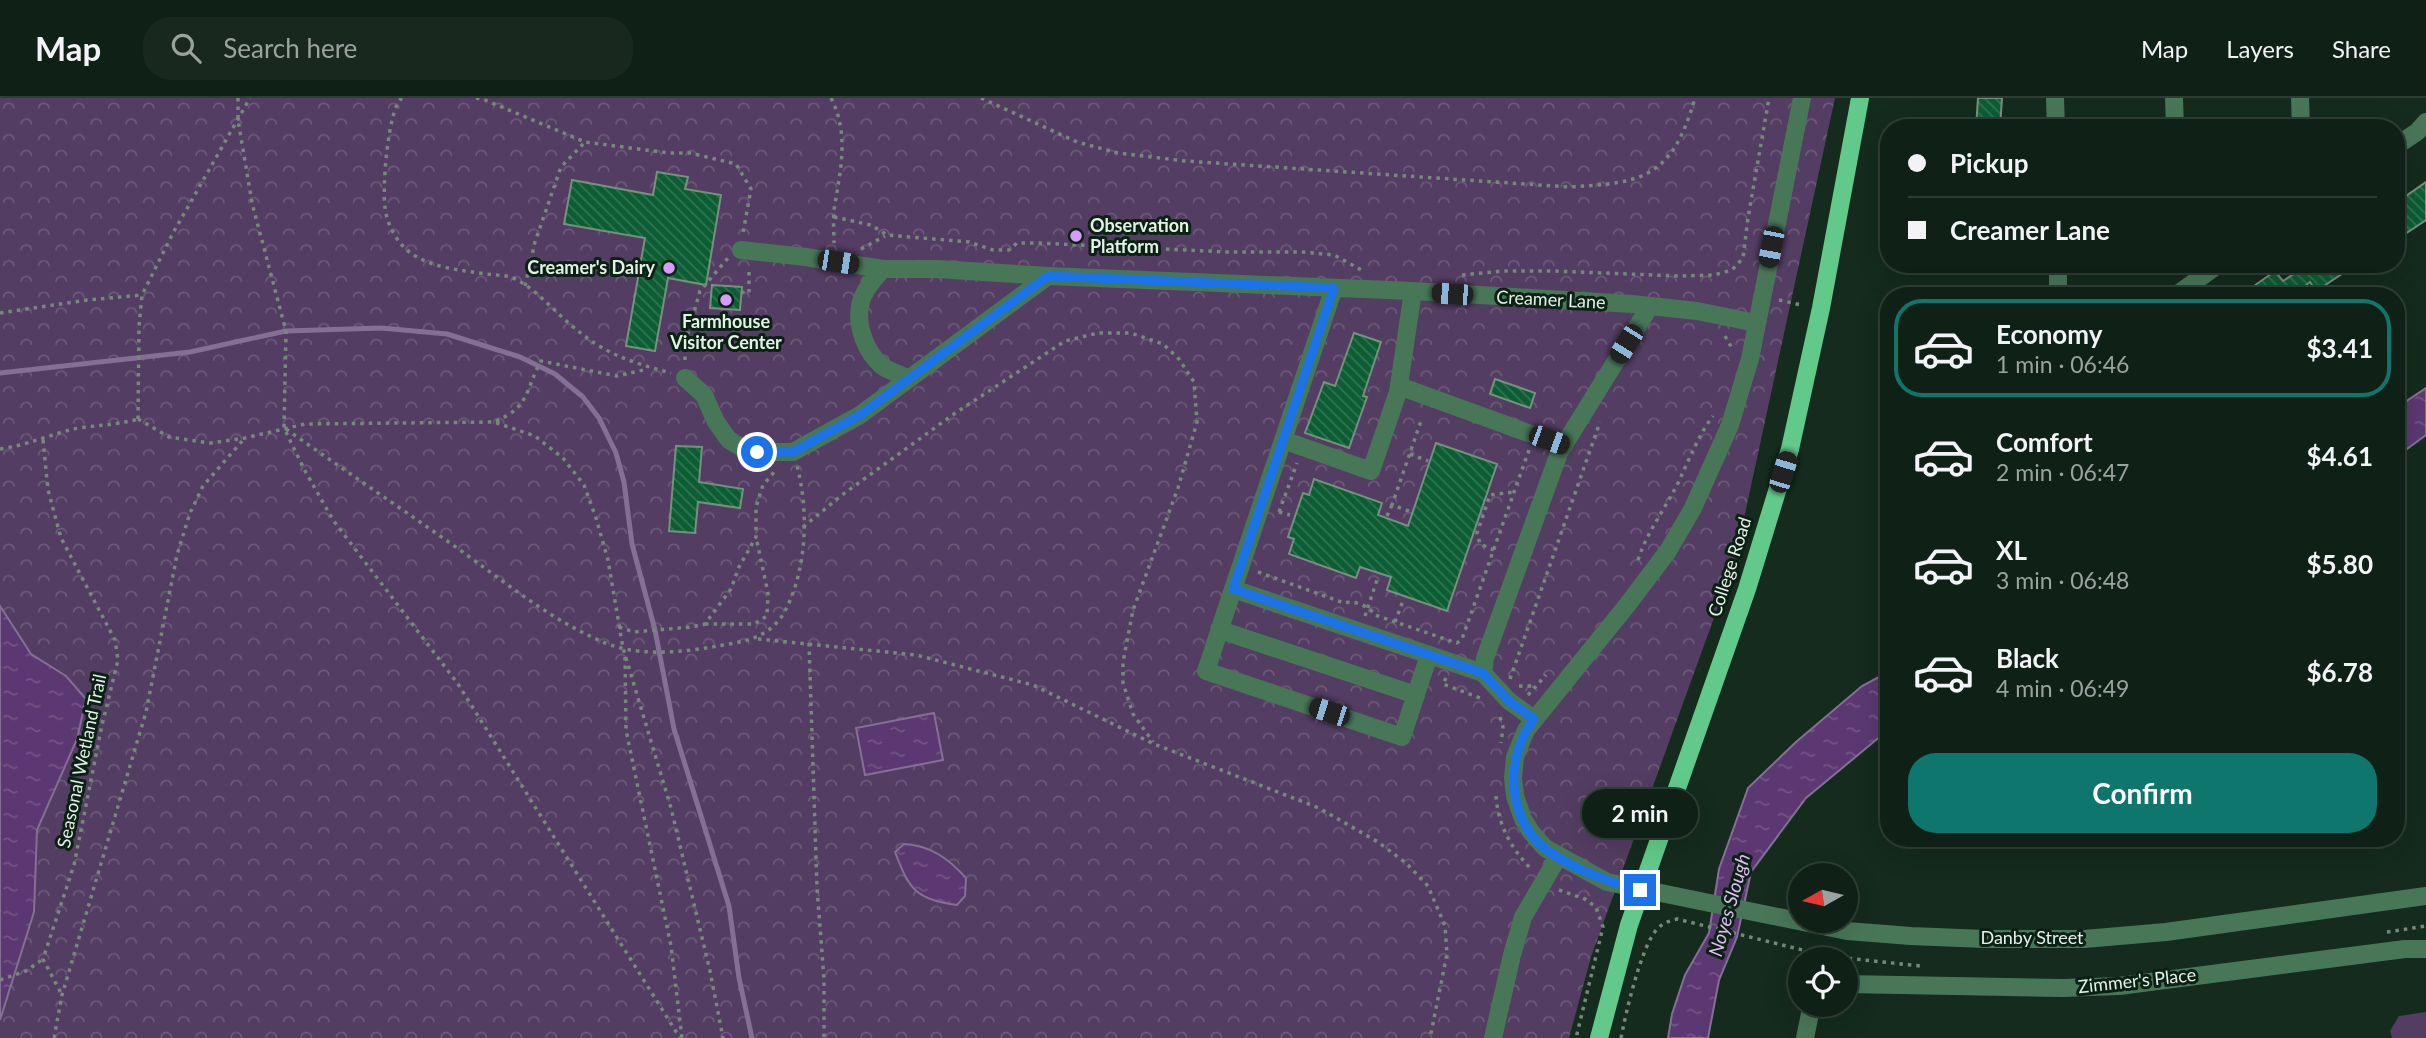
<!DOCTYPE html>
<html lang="en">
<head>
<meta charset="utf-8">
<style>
	body { margin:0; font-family:Lato,sans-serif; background:#18281f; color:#f1f3f6; height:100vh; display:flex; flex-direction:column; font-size:26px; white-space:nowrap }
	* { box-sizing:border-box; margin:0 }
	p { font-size:23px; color:#9ba3a1 }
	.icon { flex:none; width:38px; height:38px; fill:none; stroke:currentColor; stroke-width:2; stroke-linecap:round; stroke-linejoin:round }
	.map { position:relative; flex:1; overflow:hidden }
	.panel { position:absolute; left:1880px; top:189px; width:525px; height:560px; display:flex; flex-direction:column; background:#0f2016; border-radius:28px; box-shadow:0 7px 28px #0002,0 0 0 2px #2f3e35 }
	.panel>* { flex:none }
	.hud { position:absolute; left:1880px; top:21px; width:525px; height:154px; border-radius:28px; box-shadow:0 7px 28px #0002,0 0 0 2px #2f3e35; display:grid; align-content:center; height:154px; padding:0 28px; background:#0f2016 }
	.needle { width:46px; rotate:262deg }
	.fabs { position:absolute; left:1788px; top:765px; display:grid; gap:14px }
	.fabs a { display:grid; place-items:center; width:70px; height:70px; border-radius:50%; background:#0f2016; box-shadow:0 7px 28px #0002,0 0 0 2px #2f3e35; font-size:35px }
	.end { position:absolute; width:32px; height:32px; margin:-16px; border:9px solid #1a73e8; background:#fff; box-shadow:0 0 0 4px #fff }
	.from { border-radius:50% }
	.bubble { position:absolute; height:49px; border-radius:24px; background:#0f2016; box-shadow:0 7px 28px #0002,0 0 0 2px #2f3e35; font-size:23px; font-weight:700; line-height:49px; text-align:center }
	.car { position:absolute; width:21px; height:42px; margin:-21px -10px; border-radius:9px; box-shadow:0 0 5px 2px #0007; background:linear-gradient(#222 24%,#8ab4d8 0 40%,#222 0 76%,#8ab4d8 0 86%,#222 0) }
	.hud b { display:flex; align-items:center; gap:24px; height:66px; font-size:26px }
	.hud b+b { border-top:2px solid #2f3e35 }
	.hud i { width:18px; height:18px; background:#f1f3f6 }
	ul { padding:12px 0 0; list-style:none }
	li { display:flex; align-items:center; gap:21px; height:98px; margin:0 14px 10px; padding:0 14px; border:4px solid transparent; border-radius:28px }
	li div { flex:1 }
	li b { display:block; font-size:26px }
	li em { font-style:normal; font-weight:700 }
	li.on { border-color:#0f766e }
	li>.icon { width:63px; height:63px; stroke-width:1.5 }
	.cta { display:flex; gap:14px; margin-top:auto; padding:14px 28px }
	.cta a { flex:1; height:80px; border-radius:28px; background:#0f766e; color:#fff; font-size:28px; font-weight:700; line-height:80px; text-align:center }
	header { display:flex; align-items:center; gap:42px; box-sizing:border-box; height:98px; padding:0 35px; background:#0f2016; border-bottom:2px solid #2f3e35 }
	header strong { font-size:33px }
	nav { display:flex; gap:38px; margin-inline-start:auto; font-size:24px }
	.search { width:490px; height:63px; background:#18281f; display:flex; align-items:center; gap:18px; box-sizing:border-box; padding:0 24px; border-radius:28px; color:#9ba3a1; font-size:26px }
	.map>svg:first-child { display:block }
</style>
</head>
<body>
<header>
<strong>Map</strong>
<div class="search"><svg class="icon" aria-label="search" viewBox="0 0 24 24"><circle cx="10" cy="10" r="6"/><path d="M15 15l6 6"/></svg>Search here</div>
<nav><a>Map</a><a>Layers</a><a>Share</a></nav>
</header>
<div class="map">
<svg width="2426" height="940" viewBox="0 0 2426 940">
	<defs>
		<pattern id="park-crowns" width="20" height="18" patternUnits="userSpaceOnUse" patternTransform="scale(1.75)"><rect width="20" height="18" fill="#533d62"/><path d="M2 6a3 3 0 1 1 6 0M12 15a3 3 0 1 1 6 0" fill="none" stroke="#6c5a78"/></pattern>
		<pattern id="water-ripples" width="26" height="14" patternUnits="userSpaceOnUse" patternTransform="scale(1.75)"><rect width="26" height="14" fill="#5b3871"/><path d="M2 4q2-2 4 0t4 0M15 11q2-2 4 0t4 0" fill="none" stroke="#725585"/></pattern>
		<pattern id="building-back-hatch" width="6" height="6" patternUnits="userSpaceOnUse" patternTransform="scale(1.75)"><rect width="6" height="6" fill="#0c5d34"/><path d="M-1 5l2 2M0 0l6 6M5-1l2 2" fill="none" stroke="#2f7551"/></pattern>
	</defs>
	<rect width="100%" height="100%" fill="#142b1d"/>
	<!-- grass -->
	<path fill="#533d62" d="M2426 914V940H2392L2390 933 2399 918Z"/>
	<!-- park -->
	<path fill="url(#park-crowns)" d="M0 0H1835L1735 462 1591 859 1569 940H0Z"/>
	<!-- water -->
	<g fill="url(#water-ripples)" stroke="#847094" stroke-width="2">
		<path d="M2426 290V337L2396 359V310Z"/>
		<path d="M0 508 31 556 66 578 86 601 77 641 37 732 34 814 0 922Z"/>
		<path d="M1888 574V632L1806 700 1751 774 1737 839 1719 882 1708 940H1668L1672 916 1685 877 1709 835 1719 771 1748 690 1796 644 1862 588Z"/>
		<path d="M934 615 943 662 865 677 856 630Z"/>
		<path d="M904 746C930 747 949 761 966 780L965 798 957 807C916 802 909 791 895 754Z"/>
	</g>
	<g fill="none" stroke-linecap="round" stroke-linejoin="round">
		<!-- stream -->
		<path stroke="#847094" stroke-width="5" d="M0 275 190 254 286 233 381 230 447 236 520 259 555 276 583 299 599 320 616 355 624 384 632 446 655 532 674 631 729 808 739 880 752 940"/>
	</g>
	<!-- building -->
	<g fill="url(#building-back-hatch)" stroke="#77917f" stroke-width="2">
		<path d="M1978 0H2002L2000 30H1976Z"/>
		<path d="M657 74 688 79 685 91 721 97 706 187 668 180 655 253 626 248 645 140 564 126 572 82 653 97Z"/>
		<path d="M2426 84V122L2396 142V105Z"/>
		<path d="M2309 166H2357L2316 193 2310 184 2293 198H2240L2275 173 2283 183Z"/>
		<path d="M712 187 742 189 740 212 710 210Z"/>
		<path d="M1354 235 1381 244 1363 298 1367 299 1349 350 1305 335 1324 284 1335 288Z"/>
		<path d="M1495 281 1535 295 1530 310 1490 296Z"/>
		<path d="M1436 345 1497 366 1447 513 1387 492 1391 479 1360 469 1356 480 1289 456 1294 441 1288 439 1303 395 1309 397 1314 381 1382 405 1378 417 1408 428Z"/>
		<path d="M676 348 702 349 699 384 743 391 740 410 698 404 695 435 669 433Z"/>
	</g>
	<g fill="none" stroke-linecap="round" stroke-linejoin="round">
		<!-- path -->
		<g stroke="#77897d" stroke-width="3.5" stroke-dasharray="3.5 5" stroke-linecap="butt">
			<path d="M238 0V22L252 105 286 233 284 330 304 371 333 422 458 586 680 940"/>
			<path d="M402 0C388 10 382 90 385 109 386 122 393 137 402 147 421 169 459 172 486 176 495 177 505 177 513 180 535 190 553 212 571 227 604 256 630 264 671 275"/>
			<path d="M476 0 485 2 585 44 669 55H690L736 66 751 91 743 135"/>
			<path d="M831 0C850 37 840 74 834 112 833 123 834 135 834 145"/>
			<path d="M981 0 1077 44 1118 55 1185 63 1569 89C1645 85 1672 79 1695 0"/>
			<path d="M834 119 871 127 887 137 969 144 993 152H1009L1017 145H1038L1227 154H1302L1334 157 1365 174"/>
			<path d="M861 151 885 138"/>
			<path d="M1462 177 1503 173H1553L1679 178 1714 177 1732 172 1743 160 1748 120 1769 0"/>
			<path d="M525 188 535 144 561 69 585 44"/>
			<path d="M741 194 749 195V169"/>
			<path d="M1779 202 1801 207"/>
			<path d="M0 215 87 202 142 197"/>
			<path d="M1725 238 1733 252"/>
			<path d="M685 262V246L700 193 728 160"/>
			<path d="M138 321 169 339 210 345 245 340 305 326 494 324 535 338 563 360 584 387 596 420 608 462 623 550 671 710 710 873 723 940"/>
			<path d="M138 321 139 228 142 197 173 135 250 0"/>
			<path d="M496 323C530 309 525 292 541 263L617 278 648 271"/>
			<path d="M286 331C344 372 402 411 460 452 506 485 551 522 603 544 640 560 685 554 723 547 749 543 771 538 785 513 807 471 809 413 797 368"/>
			<path d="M43 342 48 392 61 440 115 542 118 562 102 627 74 767 43 861 62 897"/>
			<path d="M0 351C29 347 53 335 79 330 99 327 117 327 138 321"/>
			<path d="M1410 356 1428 363"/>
			<path d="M1409 413 1392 407 1422 320"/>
			<path d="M1279 414 1297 365"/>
			<path d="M1279 414 1290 417"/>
			<path d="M1387 418 1392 407"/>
			<path d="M803 429 842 397 954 316 1065 243 1098 235H1131L1163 246 1179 261 1194 284 1197 324 1178 390 1133 512 1123 564V585L1133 616 1153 644"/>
			<path d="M1494 452 1480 446 1477 435 1490 397 1514 394"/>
			<path d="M1638 462C1647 434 1665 411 1678 385 1689 362 1698 338 1713 318"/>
			<path d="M1258 474 1344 505C1355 502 1369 508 1375 517L1457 545 1462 541 1529 352"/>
			<path d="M1365 518 1377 482"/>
			<path d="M1395 524 1404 500"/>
			<path d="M705 526H754L767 518 768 495 756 439"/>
			<path d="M619 529 634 534 691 529 705 526 731 491 739 469 756 439V409L763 387 776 372"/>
			<path d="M758 541 916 557 1033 587 1154 646 1319 710 1378 744 1406 765 1428 788 1445 828 1447 856 1430 940"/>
			<path d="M809 545 817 790 824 881V940"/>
			<path d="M625 559 626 632 671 848 682 940"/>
			<path d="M1446 580 1443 586 1483 601"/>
			<path d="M1510 581 1600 324"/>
			<path d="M1519 588H1535"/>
			<path d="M1528 597 1546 577"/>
			<path d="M1500 619 1503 629 1501 645"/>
			<path d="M1496 698C1498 727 1511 750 1531 771"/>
			<path d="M1559 792 1585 801 1596 809 1603 829 1576 940"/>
			<path d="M2387 834 2426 828"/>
			<path d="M0 882 26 873 43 861"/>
			<path d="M54 940 62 897 146 614 177 457 190 415 203 388 243 342"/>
			<path d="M1621 940C1626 914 1641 849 1657 831 1663 825 1669 823 1677 821L1827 858 1920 868"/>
		</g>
		<!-- minor -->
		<g stroke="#487758" stroke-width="18">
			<path d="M1802 0 1750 261 1730 327 1693 410 1668 453 1628 506 1526 632 1515 659 1513 680 1515 698 1523 721 1531 734 1545 750 1607 784 1847 833 1911 838 1985 841H2084L2166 834 2426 798"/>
			<path d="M2055 0 2056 30"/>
			<path d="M2174 0 2175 30"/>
			<path d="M2300 0 2301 30"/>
			<path d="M2396 48 2417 34 2426 24"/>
			<path d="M741 152 806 159 883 171H937L1048 178 1413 193 1632 206 1697 213 1756 225"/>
			<path d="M2058 166V198"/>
			<path d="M883 171C874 181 862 194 860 208 856 229 866 254 882 268 889 273 899 276 907 280"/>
			<path d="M1334 190 1233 491 1483 575"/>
			<path d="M2175 198 2219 166"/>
			<path d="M685 280 704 297 716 324 729 342 744 351 757 354H793L860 317 1048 178"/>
			<path d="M1399 288 1564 348"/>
			<path d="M1283 342 1371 373 1398 294 1413 193"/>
			<path d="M1233 491 1206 573 1402 639 1429 557"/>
			<path d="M1220 532 1416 597"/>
			<path d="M1534 621 1509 603 1483 575 1485 560 1559 355 1650 208"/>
			<path d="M1846 886 2063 890 2119 888 2405 851H2426"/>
			<path d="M1493 940 1512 857 1523 819 1558 759"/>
			<path d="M1805 940 1812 906"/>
		</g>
		<!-- major -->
		<path stroke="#61ca8a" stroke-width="18" d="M1599 940 1629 827 1747 491 1790 351 1821 210 1860 0"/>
	</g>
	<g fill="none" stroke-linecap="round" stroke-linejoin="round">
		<!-- route -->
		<path stroke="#1a73e8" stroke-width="9" d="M757 354H793L860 317 1048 178 1334 190 1233 491 1483 575 1509 603 1534 621C1505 658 1506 722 1547 752 1574 772 1607 783 1640 792"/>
	</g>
	<!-- markers -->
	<g fill="#d59cfb" stroke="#0b2113" stroke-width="2.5">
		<circle cx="1076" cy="138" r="7"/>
		<circle cx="669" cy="170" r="7"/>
		<circle cx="726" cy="202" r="7"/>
	</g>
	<g text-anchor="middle" stroke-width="6" stroke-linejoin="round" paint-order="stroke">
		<!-- poi labels -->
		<g font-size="18" font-weight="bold" fill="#e3f1e7" stroke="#0b2113" text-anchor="start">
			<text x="1090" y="134">Observation<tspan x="1090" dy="21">Platform</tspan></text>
			<text x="655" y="176" text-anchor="end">Creamer's Dairy</text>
			<text x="726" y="230" text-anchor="middle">Farmhouse<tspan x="726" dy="21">Visitor Center</tspan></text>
		</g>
		<!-- street labels -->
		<g font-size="18" fill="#e3f1e7" stroke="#0b2113">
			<text transform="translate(1551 202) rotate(3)" y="6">Creamer Lane</text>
			<text transform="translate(1730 469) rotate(-72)" y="6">College Road</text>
			<text transform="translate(82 663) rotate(-78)" y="6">Seasonal Wetland Trail</text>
			<text x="2032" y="846">Danby Street</text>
			<text transform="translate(2137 883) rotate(-6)" y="6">Zimmer's Place</text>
		</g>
		<!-- water labels -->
		<g font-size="19" font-style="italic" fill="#dec0f4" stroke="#0b2113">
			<text transform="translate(1729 807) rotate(-74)" y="7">Noyes Slough</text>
		</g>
	</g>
</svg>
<div class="fabs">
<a><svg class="needle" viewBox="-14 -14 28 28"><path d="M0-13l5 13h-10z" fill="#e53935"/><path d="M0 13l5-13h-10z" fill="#9ba3a1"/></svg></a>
<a><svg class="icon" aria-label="locate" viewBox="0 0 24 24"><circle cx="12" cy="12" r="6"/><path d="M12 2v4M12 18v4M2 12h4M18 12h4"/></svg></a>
</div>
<i class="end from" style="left:757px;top:354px"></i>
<i class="end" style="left:1640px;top:792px"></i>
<div class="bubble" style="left:1582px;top:691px;width:116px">2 min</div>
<i class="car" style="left:1771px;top:149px;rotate:191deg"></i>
<i class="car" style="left:838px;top:164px;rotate:99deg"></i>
<i class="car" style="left:1452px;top:196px;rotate:274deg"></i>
<i class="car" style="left:1626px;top:246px;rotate:212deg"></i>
<i class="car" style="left:1549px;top:342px;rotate:110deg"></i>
<i class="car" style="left:1783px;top:374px;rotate:17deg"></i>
<i class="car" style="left:1329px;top:614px;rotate:288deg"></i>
<div class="hud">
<b><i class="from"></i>Pickup</b>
<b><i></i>Creamer Lane</b>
</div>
<section class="panel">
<ul>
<li class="on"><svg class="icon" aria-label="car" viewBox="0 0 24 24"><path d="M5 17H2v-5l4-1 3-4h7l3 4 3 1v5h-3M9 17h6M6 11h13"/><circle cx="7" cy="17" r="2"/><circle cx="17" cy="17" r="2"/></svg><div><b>Economy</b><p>1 min · 06:46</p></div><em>$3.41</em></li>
<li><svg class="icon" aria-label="car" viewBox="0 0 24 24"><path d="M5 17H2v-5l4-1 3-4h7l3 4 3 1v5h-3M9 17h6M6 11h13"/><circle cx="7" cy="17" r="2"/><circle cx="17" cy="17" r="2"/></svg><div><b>Comfort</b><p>2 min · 06:47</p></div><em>$4.61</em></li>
<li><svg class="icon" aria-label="car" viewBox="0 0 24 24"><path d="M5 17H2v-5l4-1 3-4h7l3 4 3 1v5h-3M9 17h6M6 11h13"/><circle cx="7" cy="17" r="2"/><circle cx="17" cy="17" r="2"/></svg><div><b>XL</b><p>3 min · 06:48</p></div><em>$5.80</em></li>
<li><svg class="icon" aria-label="car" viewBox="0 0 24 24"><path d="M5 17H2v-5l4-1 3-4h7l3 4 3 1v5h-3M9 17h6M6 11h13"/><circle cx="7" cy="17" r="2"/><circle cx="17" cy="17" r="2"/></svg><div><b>Black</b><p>4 min · 06:49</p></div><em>$6.78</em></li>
</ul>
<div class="cta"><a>Confirm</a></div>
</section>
</div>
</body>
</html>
